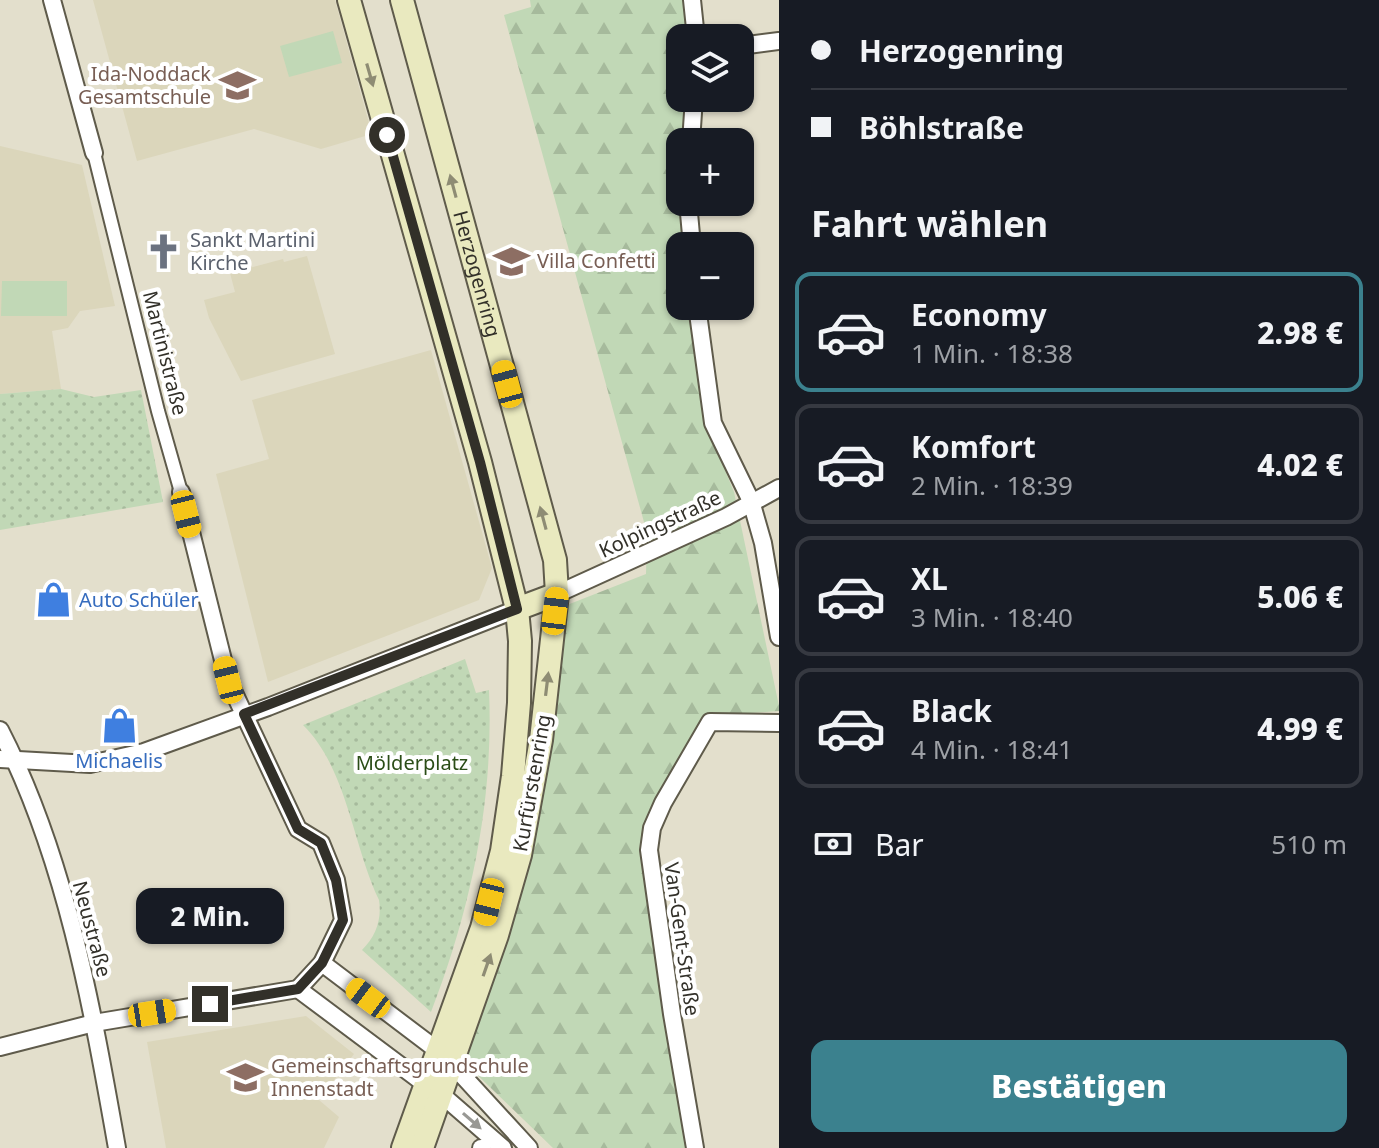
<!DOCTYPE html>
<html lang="de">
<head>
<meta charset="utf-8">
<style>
	body { margin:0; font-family:"Noto Sans",sans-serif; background:#242831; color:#f1f3f6; height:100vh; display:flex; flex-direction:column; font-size:30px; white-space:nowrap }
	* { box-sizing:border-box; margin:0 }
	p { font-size:26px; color:#9ea1a6 }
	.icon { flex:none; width:44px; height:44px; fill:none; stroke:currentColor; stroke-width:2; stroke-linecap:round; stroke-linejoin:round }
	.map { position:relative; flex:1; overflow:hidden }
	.details { display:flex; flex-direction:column; background:#171b24; width:600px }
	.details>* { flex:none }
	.guide { display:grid; align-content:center; height:176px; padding:0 32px; background:#171b24 }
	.fabs { position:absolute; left:666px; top:24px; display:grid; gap:16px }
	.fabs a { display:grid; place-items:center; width:88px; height:88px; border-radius:16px; background:#171b24; box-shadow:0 2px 6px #0004; font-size:40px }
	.end { position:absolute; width:36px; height:36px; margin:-18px; border:10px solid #323029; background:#fff; box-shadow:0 0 0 4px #fff }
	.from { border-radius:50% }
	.bubble { position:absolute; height:56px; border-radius:16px; background:#171b24; box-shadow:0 2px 6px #0004; font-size:26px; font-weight:800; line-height:56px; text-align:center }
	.car { position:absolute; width:24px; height:48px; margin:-24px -12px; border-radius:10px; box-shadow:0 0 6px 2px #0007; background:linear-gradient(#f5c518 24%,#345 0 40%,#f5c518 0 76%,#345 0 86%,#f5c518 0) }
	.guide b { display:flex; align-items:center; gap:28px; height:76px; font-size:30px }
	.guide b+b { border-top:2px solid #363941 }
	.guide i { width:20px; height:20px; background:#f1f3f6 }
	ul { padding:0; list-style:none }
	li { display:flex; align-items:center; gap:24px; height:120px; margin:0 16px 12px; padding:0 16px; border:4px solid #363941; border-radius:16px }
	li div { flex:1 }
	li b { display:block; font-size:30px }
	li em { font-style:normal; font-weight:800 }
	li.active { border-color:#3b818e }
	li>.icon { width:72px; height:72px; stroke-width:1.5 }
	h2 { padding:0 32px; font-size:36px; line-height:96px }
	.pay { display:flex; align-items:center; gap:20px; height:88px; padding:0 32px; font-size:30px }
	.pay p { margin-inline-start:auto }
	.button { display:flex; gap:16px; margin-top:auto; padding:16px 32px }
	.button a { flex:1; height:92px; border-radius:16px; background:#3b818e; color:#fff; font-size:32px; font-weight:800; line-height:92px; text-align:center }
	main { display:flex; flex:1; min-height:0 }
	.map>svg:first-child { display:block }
</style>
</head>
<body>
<main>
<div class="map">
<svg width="779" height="1148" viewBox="0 0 779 1148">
	<defs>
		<pattern id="green-dots" width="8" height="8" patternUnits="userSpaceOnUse" patternTransform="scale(2)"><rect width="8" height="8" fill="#c1d8b6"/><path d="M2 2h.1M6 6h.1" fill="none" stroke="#a6ba9c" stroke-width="1.8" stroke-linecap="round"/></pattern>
		<pattern id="forest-firs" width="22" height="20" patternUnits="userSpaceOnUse" patternTransform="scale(2)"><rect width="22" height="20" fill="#c1d8b6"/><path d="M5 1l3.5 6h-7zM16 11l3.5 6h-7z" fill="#a6ba9c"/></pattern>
	</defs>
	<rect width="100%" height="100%" fill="#e3dfcc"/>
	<!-- built -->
	<g fill="#dbd6bb">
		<path d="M93 0H335L372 134 321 149 254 129 137 161Z"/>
		<path d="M0 146 82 165 115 306 80 311 68 328 52 331 61 389 0 394Z"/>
		<path d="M307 256 335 354 241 381 209 318 204 300 235 292 230 273 283 259 284 262Z"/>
		<path d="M431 350 492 568 479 600 268 682 216 474 269 459 252 400Z"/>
		<path d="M306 1016 354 1054 319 1100 339 1117 324 1148H166L147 1042Z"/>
	</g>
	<!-- green -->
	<g fill="url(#green-dots)">
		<path d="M61 389 94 397 141 390 163 502 0 530V394Z"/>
		<path d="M465 659 476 693 489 690C494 800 471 909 431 1012L362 950C376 936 382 919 379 900 353 846 347 768 303 725Z"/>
	</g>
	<!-- forest -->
	<path fill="url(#forest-firs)" d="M530 0H686L689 38H680V98H687L684 142H680V202L685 246H680V306H691L699 383 707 426 734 492 779 706V711L708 716 648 830 692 1148H553L464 1062 567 605 646 574 647 533 504 15 531 7Z"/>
	<!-- pitch -->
	<g fill="#c1d8b6">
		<path d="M333 31 342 63 289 77 280 46Z"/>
		<path d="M2 281H67V316H1Z"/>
	</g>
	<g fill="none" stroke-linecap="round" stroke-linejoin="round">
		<defs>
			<path id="pedestrian" d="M94 153 158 411 181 492"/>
			<g id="minor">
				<path d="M52 0 94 153"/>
				<path d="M692 0 696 38"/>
				<path d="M740 46 779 41"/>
				<path d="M691 142 694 98"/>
				<path d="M688 202 692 246"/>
				<path d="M697 306 713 423 751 501 763 543 779 637"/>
				<path d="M181 492 228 680 298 829 321 843 336 880 343 920 322 963 298 989"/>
				<path d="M557 594 726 517 779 488"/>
				<path d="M0 730C66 858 92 1007 117 1148"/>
				<path d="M0 759 90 764 144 752 268 707 517 609"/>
				<path d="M322 963 437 1050"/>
				<path d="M298 989 425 1084"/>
				<path d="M0 1047 94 1023 298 989"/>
				<path d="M452 1064 529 1148"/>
				<path d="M442 1095 503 1148"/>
				<path d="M481 1148H483"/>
				<path d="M695 1148 672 1014 649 850 652 828 663 803 710 722 779 723"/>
			</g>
			<g id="secondary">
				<path d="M349 0 480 462 517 609 520 641 519 703 513 776 502 851 482 928 403 1148"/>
				<path id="s1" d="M402 0 555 560 557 594 541 740 520 855 497 935 422 1148"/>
				<path d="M517 609 557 594"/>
			</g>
		</defs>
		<!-- pedestrian casing -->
		<use href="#pedestrian" stroke="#5f5b4b" stroke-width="16"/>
		<!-- minor casing -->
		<use href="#minor" stroke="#5f5b4b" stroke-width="20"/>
		<!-- secondary casing -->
		<use href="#secondary" stroke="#5f5b4b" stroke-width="26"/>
		<!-- pedestrian -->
		<use href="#pedestrian" stroke="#fff" stroke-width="12"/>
		<!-- minor -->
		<use href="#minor" stroke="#fff" stroke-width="16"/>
		<!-- secondary -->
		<use href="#secondary" stroke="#e9e9bf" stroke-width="22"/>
	</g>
	<!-- one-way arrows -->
	<defs><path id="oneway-solid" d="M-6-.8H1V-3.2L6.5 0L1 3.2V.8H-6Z" transform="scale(2)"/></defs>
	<g fill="#8e8c74">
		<use href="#oneway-solid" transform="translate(370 75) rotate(74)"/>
		<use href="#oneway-solid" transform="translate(453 186) rotate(-105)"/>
		<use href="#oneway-solid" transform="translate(543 518) rotate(-105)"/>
		<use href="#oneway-solid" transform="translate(547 684) rotate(-83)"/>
		<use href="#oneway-solid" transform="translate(487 965) rotate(-71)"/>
	</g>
	<use fill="#989894" href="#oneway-solid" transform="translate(472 1121) rotate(41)"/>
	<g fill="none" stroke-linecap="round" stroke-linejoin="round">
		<!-- route -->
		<path stroke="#323029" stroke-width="10" d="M210 1004 298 989 322 963 343 920 336 880 321 843 298 829 244 714 517 609 480 462 387 135"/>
	</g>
	<!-- icons -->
	<defs>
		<symbol id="school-bare" viewBox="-9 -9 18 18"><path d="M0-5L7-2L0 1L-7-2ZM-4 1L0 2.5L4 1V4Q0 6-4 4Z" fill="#8d6e63" stroke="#fff" stroke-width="2.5" paint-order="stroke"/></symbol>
		<symbol id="church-bare" viewBox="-9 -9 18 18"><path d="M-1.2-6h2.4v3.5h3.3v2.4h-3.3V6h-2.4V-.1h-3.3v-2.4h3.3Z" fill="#6b7280" stroke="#fff" stroke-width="2.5" paint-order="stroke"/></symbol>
		<symbol id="shop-bare" viewBox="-9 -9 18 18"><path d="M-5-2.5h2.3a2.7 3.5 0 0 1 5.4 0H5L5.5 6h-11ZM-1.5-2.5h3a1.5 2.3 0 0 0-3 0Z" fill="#3f7fe0" stroke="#fff" stroke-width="2.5" paint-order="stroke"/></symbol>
	</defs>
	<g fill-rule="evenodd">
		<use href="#school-bare" x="212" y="60" width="51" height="51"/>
		<use href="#church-bare" x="138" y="226" width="51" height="51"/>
		<use href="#school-bare" x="486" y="236" width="51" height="51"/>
		<use href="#shop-bare" x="28" y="574" width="51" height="51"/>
		<use href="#shop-bare" x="94" y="700" width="51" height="51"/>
		<use href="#school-bare" x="220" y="1052" width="51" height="51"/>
	</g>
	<g text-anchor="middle" stroke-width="8" stroke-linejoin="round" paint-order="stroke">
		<!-- education labels -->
		<g font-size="20" fill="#785e54" stroke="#fff" text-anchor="start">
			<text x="211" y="81" text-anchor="end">Ida-Noddack<tspan x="211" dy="23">Gesamtschule</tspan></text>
			<text x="537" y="268">Villa Confetti</text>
			<text x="271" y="1073">Gemeinschaftsgrundschule<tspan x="271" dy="23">Innenstadt</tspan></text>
		</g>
		<!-- worship labels -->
		<g font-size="20" fill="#5b616d" stroke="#fff" text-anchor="start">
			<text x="190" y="247">Sankt Martini<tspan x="190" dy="23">Kirche</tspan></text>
		</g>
		<!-- street labels -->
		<g font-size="20" fill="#323029" stroke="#fff">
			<text dy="7" stroke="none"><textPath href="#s1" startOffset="284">Herzogenring</textPath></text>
			<text transform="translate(165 353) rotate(76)" y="7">Martinistraße</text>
			<text transform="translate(660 524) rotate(-25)" y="7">Kolpingstraße</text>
			<text transform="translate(532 783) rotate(-80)" y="7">Kurfürstenring</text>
			<text transform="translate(92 929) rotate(75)" y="7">Neustraße</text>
			<text transform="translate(682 939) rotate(82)" y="7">Van-Gent-Straße</text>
		</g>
		<!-- shop labels -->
		<g font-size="20" fill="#366cbe" stroke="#fff" text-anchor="start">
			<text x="79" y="607">Auto Schüler</text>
			<text x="119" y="768" text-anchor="middle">Michaelis</text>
		</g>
		<!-- park labels -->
		<g font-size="20" fill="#2b4d17" stroke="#fff">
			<text x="412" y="770">Mölderplatz</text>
		</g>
	</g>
</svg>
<div class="fabs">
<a><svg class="icon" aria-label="layers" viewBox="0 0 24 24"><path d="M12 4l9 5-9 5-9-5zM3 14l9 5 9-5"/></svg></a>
<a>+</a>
<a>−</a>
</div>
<i class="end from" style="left:387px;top:135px"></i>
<i class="end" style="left:210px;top:1004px"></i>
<div class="bubble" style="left:136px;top:888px;width:148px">2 Min.</div>
<i class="car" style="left:507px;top:384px;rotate:345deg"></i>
<i class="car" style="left:186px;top:514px;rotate:166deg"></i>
<i class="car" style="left:555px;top:611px;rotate:7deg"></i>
<i class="car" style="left:228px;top:680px;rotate:346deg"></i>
<i class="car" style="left:489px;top:902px;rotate:194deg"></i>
<i class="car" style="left:368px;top:998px;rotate:307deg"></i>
<i class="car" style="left:152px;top:1013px;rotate:81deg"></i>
</div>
<section class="details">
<div class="guide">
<b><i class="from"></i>Herzogenring</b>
<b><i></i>Böhlstraße</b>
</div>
<h2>Fahrt wählen</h2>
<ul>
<li class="active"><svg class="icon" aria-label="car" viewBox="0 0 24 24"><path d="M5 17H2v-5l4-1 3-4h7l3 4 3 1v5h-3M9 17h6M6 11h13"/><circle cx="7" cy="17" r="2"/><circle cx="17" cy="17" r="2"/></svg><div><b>Economy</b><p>1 Min. · 18:38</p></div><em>2.98 €</em></li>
<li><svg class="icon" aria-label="car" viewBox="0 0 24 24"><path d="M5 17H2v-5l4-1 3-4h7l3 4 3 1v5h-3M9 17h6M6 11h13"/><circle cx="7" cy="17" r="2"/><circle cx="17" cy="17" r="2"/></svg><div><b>Komfort</b><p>2 Min. · 18:39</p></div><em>4.02 €</em></li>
<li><svg class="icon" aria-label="car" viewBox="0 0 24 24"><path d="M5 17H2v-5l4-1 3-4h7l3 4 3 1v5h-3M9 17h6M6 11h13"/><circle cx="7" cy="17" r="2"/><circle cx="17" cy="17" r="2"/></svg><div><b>XL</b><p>3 Min. · 18:40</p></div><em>5.06 €</em></li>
<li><svg class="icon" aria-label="car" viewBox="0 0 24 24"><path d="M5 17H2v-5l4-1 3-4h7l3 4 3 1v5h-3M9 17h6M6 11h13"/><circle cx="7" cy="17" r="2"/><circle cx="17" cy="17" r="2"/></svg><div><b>Black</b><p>4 Min. · 18:41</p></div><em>4.99 €</em></li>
</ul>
<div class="pay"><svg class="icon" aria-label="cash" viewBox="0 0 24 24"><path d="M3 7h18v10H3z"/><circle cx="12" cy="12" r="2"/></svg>Bar<p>510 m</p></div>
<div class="button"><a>Bestätigen</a></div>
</section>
</main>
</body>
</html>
